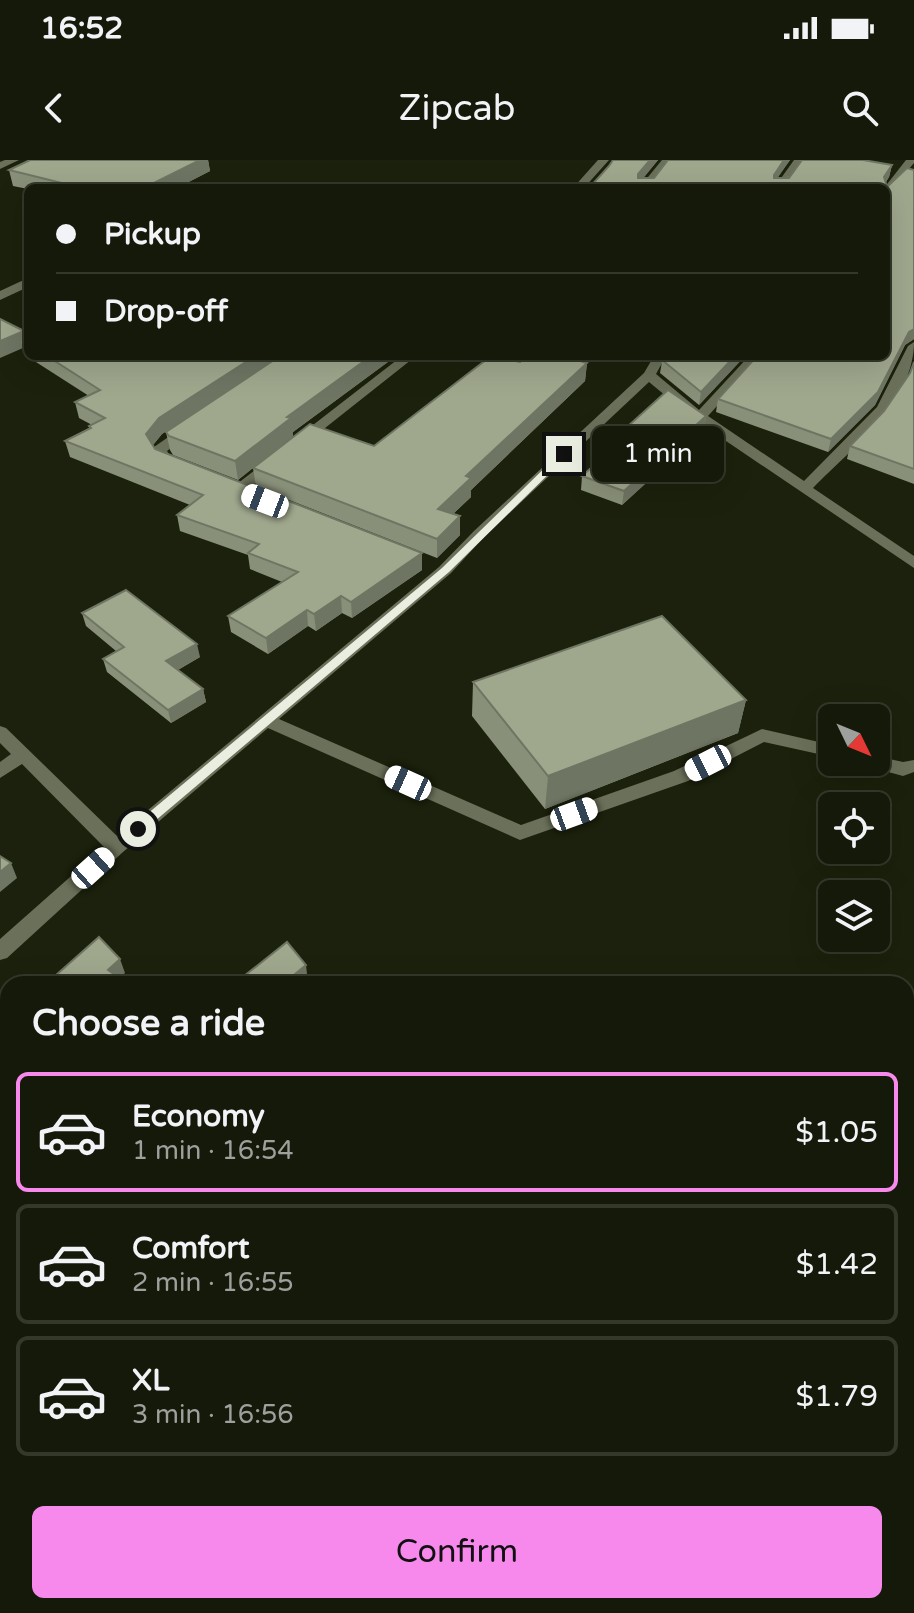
<!DOCTYPE html>
<html lang="en">
<head>
<meta charset="utf-8">
<style>
	body { margin:0; font-family:"Varela Round",sans-serif; background:#1d2212; color:#f1f3f6; height:100vh; display:flex; flex-direction:column; font-size:30px; white-space:nowrap }
	* { box-sizing:border-box; margin:0 }
	p { font-size:26px; color:#9da09c }
	.icon { flex:none; width:44px; height:44px; fill:none; stroke:currentColor; stroke-width:2; stroke-linecap:round; stroke-linejoin:round }
	.map { position:relative; flex:1; overflow:hidden }
	.side { position:absolute; left:0px; top:816px; width:914px; height:638px; display:flex; flex-direction:column; background:#141909; border-radius:24px 24px 0 0; box-shadow:0 8px 32px #0002,0 0 0 2px #33382a }
	.side>* { flex:none }
	.guide { position:absolute; left:24px; top:24px; width:866px; height:176px; border-radius:12px; box-shadow:0 8px 32px #0002,0 0 0 2px #33382a; display:grid; align-content:center; height:176px; padding:0 32px; background:#141909 }
	.needle { width:52px; rotate:133deg }
	.buttons { position:absolute; left:818px; top:544px; display:grid; gap:16px }
	.buttons a { display:grid; place-items:center; width:72px; height:72px; border-radius:12px; background:#141909; box-shadow:0 8px 32px #0002,0 0 0 2px #33382a; font-size:40px }
	.end { position:absolute; width:36px; height:36px; margin:-18px; border:10px solid #eaeee1; background:#111; box-shadow:0 0 0 4px #111 }
	.from { border-radius:50% }
	.bubble { position:absolute; height:56px; border-radius:12px; background:#141909; box-shadow:0 8px 32px #0002,0 0 0 2px #33382a; font-size:26px; font-weight:600; line-height:56px; text-align:center }
	.car { position:absolute; width:24px; height:48px; margin:-24px -12px; border-radius:10px; box-shadow:0 0 6px 2px #0007; background:linear-gradient(#fff 24%,#345 0 40%,#fff 0 76%,#345 0 86%,#fff 0) }
	.guide b { display:flex; align-items:center; gap:28px; height:76px; font-size:30px }
	.guide b+b { border-top:2px solid #33382a }
	.guide i { width:20px; height:20px; background:#f1f3f6 }
	ul { padding:0; list-style:none }
	li { display:flex; align-items:center; gap:24px; height:120px; margin:0 16px 12px; padding:0 16px; border:4px solid #33382a; border-radius:12px }
	li div { flex:1 }
	li b { display:block; font-size:30px }
	li em { font-style:normal; font-weight:600 }
	li.active { border-color:#f788ec }
	li>.icon { width:72px; height:72px; stroke-width:1.5 }
	h2 { padding:0 32px; font-size:36px; line-height:96px }
	.action { display:flex; gap:16px; margin-top:auto; padding:16px 32px }
	.action a { flex:1; height:92px; border-radius:12px; background:#f788ec; color:#111; font-size:32px; font-weight:600; line-height:92px; text-align:center }
	.status { display:flex; justify-content:space-between; align-items:center; height:56px; padding:0 40px; background:#141909; direction:ltr }
	.status svg { height:22px; fill:currentColor }
	header { display:flex; justify-content:space-between; align-items:center; height:104px; padding:0 32px; background:#141909; font-size:36px; font-weight:600 }
	.map>svg:first-child { display:block }
</style>
</head>
<body>
<div class="status"><b>16:52</b><svg viewBox="0 0 49 12"><path d="M0 12V9h3v3zM5 12V6h3v6zM10 12V3h3v9zM15 12V0h3v12zM26 1h20v11H26zM47 4h2v5h-2z"/></svg></div>
<header><svg class="icon" aria-label="back" viewBox="0 0 24 24"><path d="M15 5l-7 7 7 7"/></svg>Zipcab<svg class="icon" aria-label="search" viewBox="0 0 24 24"><circle cx="10" cy="10" r="6"/><path d="M15 15l6 6"/></svg></header>
<div class="map">
<svg width="914" height="1453" viewBox="0 0 914 1453">
	<rect width="100%" height="100%" fill="#1b210c"/>
	<g fill="none" stroke-linecap="round" stroke-linejoin="round">
		<!-- minor -->
		<g fill="#6a7059" fill-rule="evenodd">
			<path d="M5 0H19L0 9V2Z"/>
			<path d="M598 0H609L584 28H573Z"/>
			<path d="M662 0H672L650 28H639Z"/>
			<path d="M794 0H804L784 28H774Z"/>
			<path d="M906 0H914V3L886 36 884 28Z"/>
			<path d="M28 118V127L0 140V131Z"/>
			<path d="M914 182C914 242 852 288 813 328L914 396V408L695 260 649 222 484 377 451 413 279 559 521 665 674 611 762 569 832 585V597L764 582 688 621 520 680 268 568 123 692 7 798 0 800V779L104 687 22 604 0 618V602L11 594 0 583V566L6 568 117 676 439 407 474 371 644 213 654 196H666L656 214 699 250 749 196H762L708 256 804 321 877 247 908 186Z"/>
			<path d="M402 196H416L243 333H233V327Z"/>
			<path d="M190 262 197 266 195 269 167 291 171 297 182 302V308C167 311 159 301 152 290L154 287Z"/>
			<path d="M876 596 903 602 914 600V612L903 616 870 607 867 602H876Z"/>
			<path d="M0 1236 8 1239V1274L0 1270Z"/>
			<path d="M128 1446H158L157 1453H127Z"/>
		</g>
	</g>
	<!-- wall -->
	<g fill="#899079">
		<path d="M30 0H208L210 11 177 28H28V29L13 26 9 10Z"/>
		<path d="M613 0H658L643 18H654L668 0H790L777 18 892 5 889 17 886 22 887 27 914 10V179L905 185 875 245 828 292 716 252 718 239 886 196 589 28 609 6Z"/>
		<path d="M0 159 26 178 28 176V196H269L270 203 162 274 153 285 155 289 422 393V410L352 458 342 453 316 471 308 466 268 494 231 472 228 456 282 422 250 409 248 395 180 371 177 355 190 345 70 297 65 281 89 268V266L92 265 79 258 75 242 89 236 25 195 23 188Z"/>
		<path d="M280 196H396L293 272V276L238 320 173 295 170 290 166 272Z"/>
		<path d="M663 196H745L699 245 660 213Z"/>
		<path d="M520 202 587 203 585 221 471 330V337L453 354 460 375 437 398 256 327 253 308 374 286Z"/>
		<path d="M914 202V324L847 299 850 286 884 251 910 213Z"/>
		<path d="M706 256 704 270 622 345 581 330 582 316 605 296 606 286Z"/>
		<path d="M82 453 200 497 178 510 203 529 206 542 171 563 107 512 103 499 116 491 86 466Z"/>
		<path d="M473 522 746 540 738 573 545 649 472 556Z"/>
	</g>
	<!-- shaded-wall -->
	<g fill="#6f7563">
		<path d="M200 0H208L210 11 177 28H144Z"/>
		<path d="M650 0H658L637 26 638 14Z"/>
		<path d="M784 0H790L772 26 774 15Z"/>
		<path d="M892 5 889 17 881 28 884 17Z"/>
		<path d="M914 169V179L905 185 875 245 828 292 831 279 909 172Z"/>
		<path d="M24 171 28 184 21 180 23 188 0 198V181Z"/>
		<path d="M255 196H269L270 203 162 274 149 290 146 274 159 258Z"/>
		<path d="M371 196H396L293 272V276L238 320 235 301 287 257Z"/>
		<path d="M735 196H745L699 245 701 232Z"/>
		<path d="M587 203 585 221 471 330V337L438 368V349L466 316Z"/>
		<path d="M706 256 704 270 622 345 624 331Z"/>
		<path d="M460 356V375L437 398V379Z"/>
		<path d="M422 393V410L352 458 351 442Z"/>
		<path d="M341 436 342 453 316 471 314 454Z"/>
		<path d="M307 450 308 466 268 494 266 478Z"/>
		<path d="M197 484 200 497 169 515 166 501Z"/>
		<path d="M203 529 206 542 171 563 168 550Z"/>
		<path d="M746 540 738 573 545 649 548 616Z"/>
		<path d="M11 703 17 718 0 732V712Z"/>
		<path d="M120 799 125 813 113 824 108 810Z"/>
		<path d="M306 805 307 814 296 824H283Z"/>
		<path d="M8 922V941L0 947V928Z"/>
		<path d="M8 974V992L0 999V980Z"/>
		<path d="M0 1134 8 1145 0 1151Z"/>
		<path d="M8 1438V1446H28L23 1453H0V1448Z"/>
	</g>
	<!-- building -->
	<g fill="#9fa78d" stroke="#6f7563" stroke-width="2">
		<path d="M30 0H200L144 28H82L9 10Z"/>
		<path d="M613 0H650L638 14V18H654L668 0H784L774 15V18H789L802 0H863L892 5 884 17 887 27 907 8 914 10V169L909 172 878 232 831 279 718 239 757 196H886V28H589L609 6Z"/>
		<path d="M0 159 24 171 0 181Z"/>
		<path d="M28 176V184L21 180Z"/>
		<path d="M47 196H255L159 258 146 274 155 289 422 393 351 442 341 436 314 454 307 450 266 478 228 456 298 412 248 393 259 384 177 355 203 335 65 281 91 268 89 266 105 258 75 242 100 230Z"/>
		<path d="M280 196H371L287 257 291 258 235 301 169 276 166 272Z"/>
		<path d="M491 196 520 202 528 196H564L587 203 466 316 471 318 438 349 460 356 437 379 253 308 310 264 374 286Z"/>
		<path d="M663 196H735L701 232 662 200Z"/>
		<path d="M914 202V309L850 286 884 251 910 213Z"/>
		<path d="M668 230 706 256 624 331 582 316 613 288 606 286Z"/>
		<path d="M126 430 197 484 166 501 203 529 168 550 103 499 124 487 82 453Z"/>
		<path d="M662 456 746 540 548 616 473 522Z"/>
		<path d="M0 696 11 703 0 712Z"/>
		<path d="M99 777 120 799 108 810 128 824H46Z"/>
		<path d="M287 782 306 805 283 824H234Z"/>
		<path d="M8 857V922L0 928V864Z"/>
		<path d="M0 967 8 974 0 980Z"/>
		<path d="M0 1025 8 1031V1142L0 1133Z"/>
		<path d="M0 1329 8 1337V1438L0 1448Z"/>
	</g>
	<!-- route -->
	<path fill="#eaeee1" d="M561 292 569 294 449 412 142 672H134V665L442 408Z"/>
</svg>
<div class="buttons">
<a><svg class="needle" viewBox="-14 -14 28 28"><path d="M0-13l5 13h-10z" fill="#e53935"/><path d="M0 13l5-13h-10z" fill="#9da09c"/></svg></a>
<a><svg class="icon" aria-label="locate" viewBox="0 0 24 24"><circle cx="12" cy="12" r="6"/><path d="M12 2v4M12 18v4M2 12h4M18 12h4"/></svg></a>
<a><svg class="icon" aria-label="layers" viewBox="0 0 24 24"><path d="M12 4l9 5-9 5-9-5zM3 14l9 5 9-5"/></svg></a>
</div>
<i class="end from" style="left:138px;top:669px"></i>
<i class="end" style="left:564px;top:294px"></i>
<div class="bubble" style="left:592px;top:266px;width:132px">1 min</div>
<i class="car" style="left:265px;top:341px;rotate:291deg"></i>
<i class="car" style="left:708px;top:603px;rotate:243deg"></i>
<i class="car" style="left:408px;top:623px;rotate:294deg"></i>
<i class="car" style="left:574px;top:654px;rotate:70deg"></i>
<i class="car" style="left:93px;top:708px;rotate:48deg"></i>
<div class="guide">
<b><i class="from"></i>Pickup</b>
<b><i></i>Drop-off</b>
</div>
<section class="side">
<h2>Choose a ride</h2>
<ul>
<li class="active"><svg class="icon" aria-label="car" viewBox="0 0 24 24"><path d="M5 17H2v-5l4-1 3-4h7l3 4 3 1v5h-3M9 17h6M6 11h13"/><circle cx="7" cy="17" r="2"/><circle cx="17" cy="17" r="2"/></svg><div><b>Economy</b><p>1 min · 16:54</p></div><em>$1.05</em></li>
<li><svg class="icon" aria-label="car" viewBox="0 0 24 24"><path d="M5 17H2v-5l4-1 3-4h7l3 4 3 1v5h-3M9 17h6M6 11h13"/><circle cx="7" cy="17" r="2"/><circle cx="17" cy="17" r="2"/></svg><div><b>Comfort</b><p>2 min · 16:55</p></div><em>$1.42</em></li>
<li><svg class="icon" aria-label="car" viewBox="0 0 24 24"><path d="M5 17H2v-5l4-1 3-4h7l3 4 3 1v5h-3M9 17h6M6 11h13"/><circle cx="7" cy="17" r="2"/><circle cx="17" cy="17" r="2"/></svg><div><b>XL</b><p>3 min · 16:56</p></div><em>$1.79</em></li>
</ul>
<div class="action"><a>Confirm</a></div>
</section>
</div>
</body>
</html>
